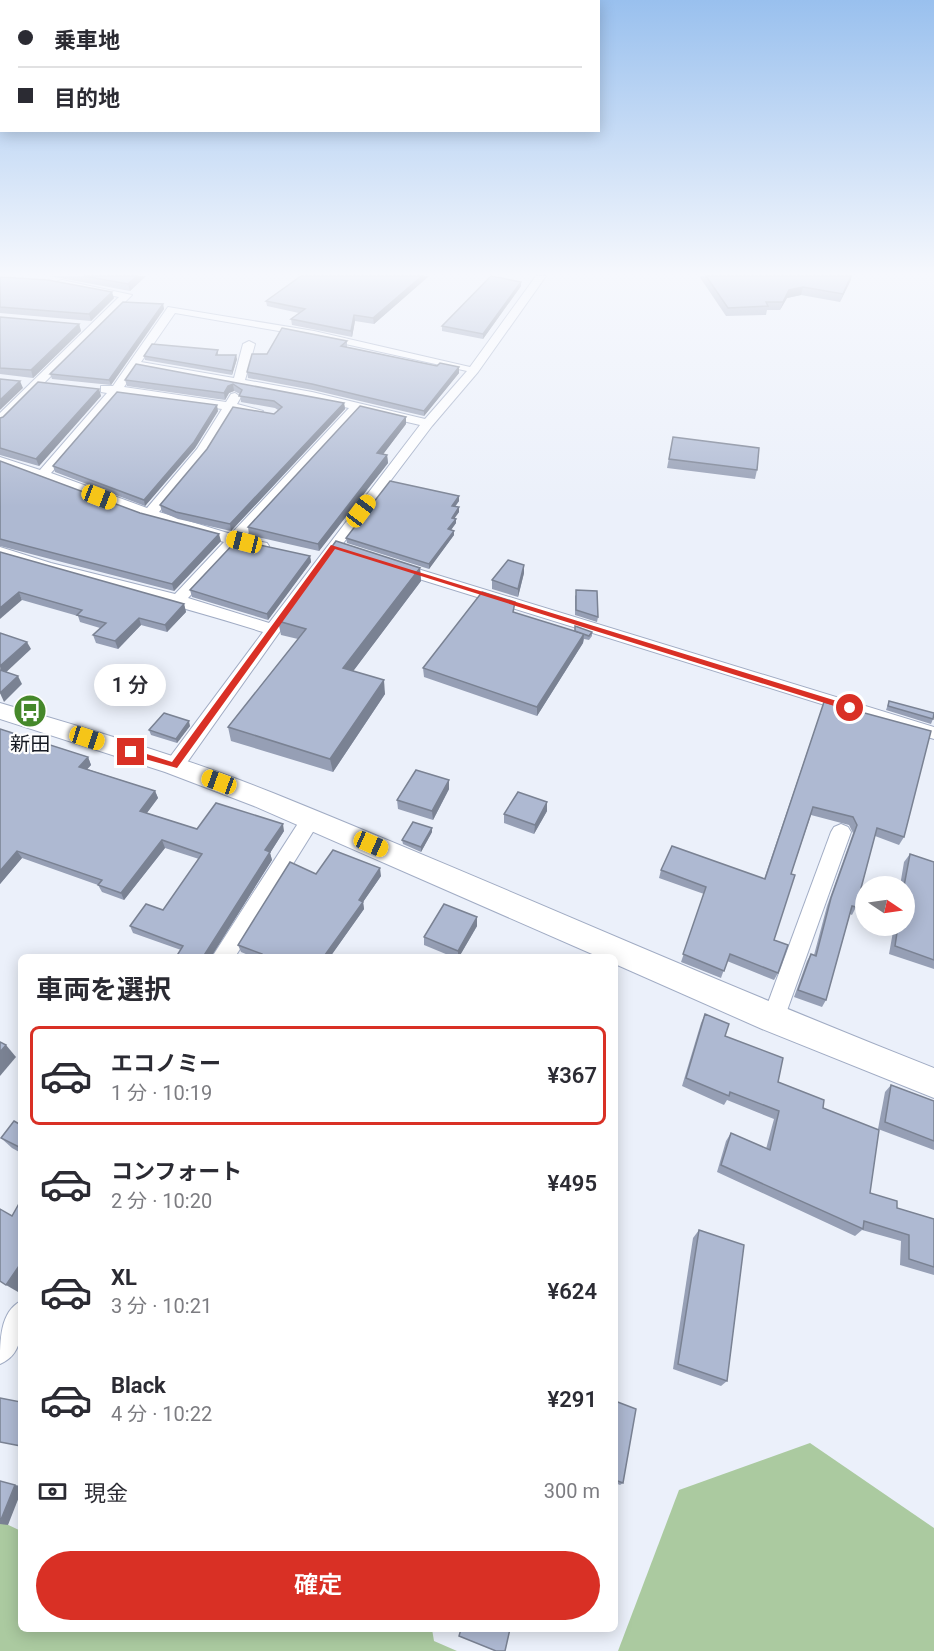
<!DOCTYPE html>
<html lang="ja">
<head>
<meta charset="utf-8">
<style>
	body { margin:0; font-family:Roboto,"Noto Sans JP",sans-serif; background:#f2f2f3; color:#2b2b33; height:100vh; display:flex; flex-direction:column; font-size:22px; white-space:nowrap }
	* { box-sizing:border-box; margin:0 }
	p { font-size:20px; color:#7c7c81 }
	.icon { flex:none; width:33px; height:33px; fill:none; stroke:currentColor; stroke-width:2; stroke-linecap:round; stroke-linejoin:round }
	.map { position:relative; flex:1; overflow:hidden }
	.panel { position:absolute; left:18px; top:954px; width:600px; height:678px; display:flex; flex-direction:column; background:#fff; border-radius:9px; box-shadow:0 3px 15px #0003 }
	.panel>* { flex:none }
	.top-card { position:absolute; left:0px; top:0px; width:600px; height:132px; box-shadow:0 3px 15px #0003; display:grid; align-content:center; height:132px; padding:0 18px; background:#fff }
	.needle { width:39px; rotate:103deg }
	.tools { position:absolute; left:855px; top:876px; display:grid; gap:12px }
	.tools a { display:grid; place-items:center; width:60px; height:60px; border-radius:50%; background:#fff; box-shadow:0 3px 15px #0003; font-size:30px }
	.end { position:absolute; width:27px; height:27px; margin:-14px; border:8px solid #d93025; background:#fff; box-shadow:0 0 0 3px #fff }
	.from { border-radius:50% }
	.bubble { position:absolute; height:42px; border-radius:21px; background:#fff; box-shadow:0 3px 15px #0003; font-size:20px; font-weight:600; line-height:42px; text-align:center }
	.car { position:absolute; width:18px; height:36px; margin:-18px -9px; border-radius:8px; box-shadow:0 0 4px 2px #0007; background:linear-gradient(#f5c518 24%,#345 0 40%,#f5c518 0 76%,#345 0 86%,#f5c518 0) }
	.top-card b { display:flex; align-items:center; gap:21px; height:57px; font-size:22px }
	.top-card b+b { border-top:2px solid #e1e1e2 }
	.top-card i { width:15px; height:15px; background:#2b2b33 }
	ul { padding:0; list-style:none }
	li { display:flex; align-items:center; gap:18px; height:99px; margin:0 12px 9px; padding:0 6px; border:3px solid transparent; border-radius:9px }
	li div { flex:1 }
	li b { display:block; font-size:22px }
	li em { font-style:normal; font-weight:600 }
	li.on { border-color:#d93025 }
	li>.icon { width:54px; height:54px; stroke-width:1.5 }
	h2 { padding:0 18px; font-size:27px; line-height:72px }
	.pay { display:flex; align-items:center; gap:15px; height:66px; padding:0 18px; font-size:22px }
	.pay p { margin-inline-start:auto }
	.primary-button { display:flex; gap:12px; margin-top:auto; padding:12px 18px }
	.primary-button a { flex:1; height:69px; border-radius:36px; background:#d93025; color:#fff; font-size:24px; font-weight:600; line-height:69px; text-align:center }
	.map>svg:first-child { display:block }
</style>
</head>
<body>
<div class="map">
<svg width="934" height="1651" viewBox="0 0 934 1651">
	<rect width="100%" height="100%" fill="#ebf0fa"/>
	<!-- green -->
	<g fill="#abcaa0">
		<path d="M810 1443 934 1528V1651H618L679 1490Z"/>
		<path d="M0 1521 21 1531V1629H432L434 1641 457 1651H0Z"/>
	</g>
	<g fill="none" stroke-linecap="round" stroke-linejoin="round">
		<defs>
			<g id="minor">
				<path d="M536 276H546L478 372 432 426 329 562 181 771H167L165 766 167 761 263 632C176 604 87 584 0 556V547L51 563 175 594 224 542 143 519 141 516 0 465V457L40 470 107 393 101 392V386H113L168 307 314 331 470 367ZM175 313 314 337 467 371 425 419 312 392 245 380 255 344 249 341 243 344 234 378 141 362ZM137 368 349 408 231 534 159 512 207 454 233 411 257 415 263 411 237 404 241 397 235 393 231 394 226 402 124 387ZM119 394 222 409 197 449 147 508 51 473ZM360 411 420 425 269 623 188 598 237 545 267 549 269 546 267 543 244 538Z"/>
				<path d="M62 280 132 295 4 423 0 424V413L119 297 58 285V281Z"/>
				<path d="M395 562 934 727V739L390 570 387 567Z"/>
				<path d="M311 812 318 814 321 819 235 957H212L304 814Z"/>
				<path d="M841 824 848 827 851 832 784 1019 781 1026 773 1029 765 1026 762 1019 831 832 834 827Z"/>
				<path d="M21 1301C21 1325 26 1353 0 1364 0 1340 0 1312 21 1301Z"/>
			</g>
			<path id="tertiary" d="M0 703C92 730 184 757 273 793 494 882 712 981 934 1068V1098L762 1029 615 964V957H599L254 806 165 772 0 719Z"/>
		</defs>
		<!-- minor casing -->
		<use href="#minor" stroke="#a1acc4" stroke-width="2"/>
		<!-- tertiary casing -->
		<use href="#tertiary" stroke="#a1acc4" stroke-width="2"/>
		<!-- minor -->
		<use href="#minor" fill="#fff" fill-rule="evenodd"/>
		<!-- tertiary -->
		<use href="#tertiary" fill="#fff" fill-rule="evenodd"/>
	</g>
	<!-- wall -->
	<g fill="#969fb5">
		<path d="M49 276H146L130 291Z"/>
		<path d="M429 276 374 324 355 321 352 337 292 325 291 319 299 313 267 306 266 301Z"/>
		<path d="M699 276H852L840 302 801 295 787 298 780 310H767L766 315 726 316Z"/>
		<path d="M0 277 114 298 91 321 0 313Z"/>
		<path d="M521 282V286L483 339 442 331V326Z"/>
		<path d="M163 304 164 309 111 385 52 379 50 374Z"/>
		<path d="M0 317 79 324 81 331 33 378 0 374Z"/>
		<path d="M347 341V347L437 366 459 367V373L424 416 313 390 248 378 247 372 267 354Z"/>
		<path d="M218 350V355L237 359 232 375 145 360 144 356Z"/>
		<path d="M136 364 344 403 345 409 231 531 178 519 162 512 160 505 278 410 275 408 241 402 240 394 234 391 229 393 225 400 127 386 125 380Z"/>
		<path d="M99 389 101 396 39 466 0 455V418Z"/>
		<path d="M218 411 195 448 145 506 55 472 53 466Z"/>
		<path d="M406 424 383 454 387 455 388 463 319 551 249 535 248 527Z"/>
		<path d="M673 437 757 470 755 479 667 468Z"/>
		<path d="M0 461 140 513 221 541 174 591 0 546Z"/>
		<path d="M459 496V501L455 507 459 512 454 518 456 519V523L451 530 454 535 429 569 347 543 346 538Z"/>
		<path d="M0 552 184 604 186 612 167 632 141 625 118 649 96 643 93 635 100 628 80 622 78 616 22 600Z"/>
		<path d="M310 556 311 562 268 620 192 597 190 590Z"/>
		<path d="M420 568 421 581 353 671 385 694 333 772 231 741 228 727 298 639 281 635 278 621Z"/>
		<path d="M524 573 518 597 492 589V580Z"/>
		<path d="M575 595 598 617 597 622 575 615Z"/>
		<path d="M514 613 575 631 592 632V636L589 640 584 639 583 643 537 716 424 677 423 668Z"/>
		<path d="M889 701 933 719 931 724 886 710Z"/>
		<path d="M824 702 904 837 899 845 875 836 856 907 852 915 850 914 826 1000 822 1007 794 997 807 961 811 954 814 955 827 906 853 833 849 825 811 815 791 874 774 940 778 973 774 980 727 961 721 978 681 962 704 894 659 878 661 870 764 879Z"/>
		<path d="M190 726 177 743 151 735 149 730Z"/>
		<path d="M0 729 88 757 91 765 87 769 155 791 158 798 147 813 197 829 284 831 270 853 272 860 211 957H176L181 950 133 933 130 926 163 910 199 859 165 848 124 900 102 892 98 885 22 858 0 884Z"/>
		<path d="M449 780V789L433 820 398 809 397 800Z"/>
		<path d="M547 802V811L534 834 504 823V814Z"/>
		<path d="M432 832 421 852 403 844 402 840Z"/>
		<path d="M910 854 934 862V969L889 954 894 926H904V886H900L904 862Z"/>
		<path d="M316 874 381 876 363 902 364 909 330 957H253L241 952 238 945Z"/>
		<path d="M477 917V926L459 957H453L424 945V937Z"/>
		<path d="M705 1014 725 1036 778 1082 823 1108 870 1193 897 1208 934 1219V1275L900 1265 901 1241 862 1230 855 1236 717 1172 726 1141 731 1133 766 1149 774 1119 727 1100 724 1105 682 1086 701 1023Z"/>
		<path d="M891 1085 934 1101V1150L878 1129 885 1092Z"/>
		<path d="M21 1125V1153L12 1148 1 1138Z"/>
		<path d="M699 1230 727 1381 721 1386 673 1369 693 1238Z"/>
		<path d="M615 1401 623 1483 620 1485 615 1483Z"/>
	</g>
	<!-- shaded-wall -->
	<g fill="#7a8293">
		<path d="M137 276H146L130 291 128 284Z"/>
		<path d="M422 276H429L374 324 373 318Z"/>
		<path d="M851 276V280L840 302 843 294Z"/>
		<path d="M521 282V286L483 339V334Z"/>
		<path d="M803 287 801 295 787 298 780 310 783 302 789 290Z"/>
		<path d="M112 292 114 298 91 321 89 314Z"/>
		<path d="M163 304 164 309 111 385 109 380Z"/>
		<path d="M354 315 355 321 352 337 351 331Z"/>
		<path d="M79 324 81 331 33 378 31 370Z"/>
		<path d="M236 355 237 359 232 375V371Z"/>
		<path d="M459 367V373L424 416V411Z"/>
		<path d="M20 381 23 388 0 410V400Z"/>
		<path d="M233 384 234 391 229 393 225 400 224 393 228 386Z"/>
		<path d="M99 389 101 396 39 466 36 459Z"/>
		<path d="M344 403 345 409 231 531 230 524Z"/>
		<path d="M217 405 218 411 195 448 145 506 144 500Z"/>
		<path d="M406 417V424L378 461 377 453Z"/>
		<path d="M387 455 388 463 319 551 318 544Z"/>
		<path d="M459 496V501L452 510V506Z"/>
		<path d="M459 507V512L452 522V518Z"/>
		<path d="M456 519V523L448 534V529Z"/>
		<path d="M454 531V535L429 569V564Z"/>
		<path d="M219 534 221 541 174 591 172 584Z"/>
		<path d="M310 556 311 562 268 620 267 614Z"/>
		<path d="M524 565V573L518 597V589Z"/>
		<path d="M420 568 421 581 345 682 343 668Z"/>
		<path d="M19 592 22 600 0 619V608Z"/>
		<path d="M184 604 186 612 167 632 165 625Z"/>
		<path d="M139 618 141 625 118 649 115 641Z"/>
		<path d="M584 634 583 643 537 716V707Z"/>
		<path d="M27 642 31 649 1 677 0 666Z"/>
		<path d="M18 676 22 684 4 702 0 693Z"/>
		<path d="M384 680 385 694 333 772 330 759Z"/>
		<path d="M189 721 190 726 177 743 176 739Z"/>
		<path d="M88 757 91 765 83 774 79 767Z"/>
		<path d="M449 780V789L433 820 432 811Z"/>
		<path d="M155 791 158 798 143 818 140 811Z"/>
		<path d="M547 802V811L534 834 535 825Z"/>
		<path d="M283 824 284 831 270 853 272 860 211 957H203L265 850Z"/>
		<path d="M432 828V832L421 852V847Z"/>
		<path d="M162 840 165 848 124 900 121 893Z"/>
		<path d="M17 851 22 858 0 884V871Z"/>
		<path d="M380 868 381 876 363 902 364 909 330 957 325 955 359 900Z"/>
		<path d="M477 917V926L459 957H458V951Z"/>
		<path d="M6 1045 16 1057 0 1076V1052Z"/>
		<path d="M21 1263V1287L18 1292 6 1285Z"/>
		<path d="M15 1485 21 1486V1492L8 1525 0 1524V1522Z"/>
	</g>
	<!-- building -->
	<g fill="#aeb9d2" stroke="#7a8293" stroke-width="1.5">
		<path d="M84 276H137L128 284Z"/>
		<path d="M301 276H422L373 318 354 315 351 331 291 319 305 309 266 301Z"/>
		<path d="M491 276 521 282 483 334 442 326Z"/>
		<path d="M706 276H851L843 294 803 287 789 290 783 302H766L768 306 728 308Z"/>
		<path d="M0 277 48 280 112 292 89 314 0 307Z"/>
		<path d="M123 302 163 304 109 380 50 374Z"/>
		<path d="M0 317 79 324 31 370 0 368Z"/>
		<path d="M282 328 347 341 341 346 437 366 440 363 459 367 424 411 312 384 247 372 252 354H267Z"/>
		<path d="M152 344 218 350 216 355H236L232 371 144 356Z"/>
		<path d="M136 364 344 403 230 524 176 512 160 505 207 449 233 407 274 414 282 407 274 401 239 396 242 390 233 384 228 386 224 393 125 380Z"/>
		<path d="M0 379 20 381 0 400Z"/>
		<path d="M38 382 99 389 36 459 0 448V418L3 417Z"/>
		<path d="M117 392 217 405 194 442 144 500 53 466Z"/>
		<path d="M360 406 406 417 377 453 387 455 318 544 248 527Z"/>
		<path d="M673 437 759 448 757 470 669 459Z"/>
		<path d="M0 461 140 513 219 534 172 584 0 539Z"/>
		<path d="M390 481 459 496 452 506 459 507 452 518 456 519 448 529 454 531 429 564 346 538Z"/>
		<path d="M237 540 310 556 267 614 190 590Z"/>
		<path d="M336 541 420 568 343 668 384 680 330 759 228 727 306 629 278 621Z"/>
		<path d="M0 552 184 604 165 625 139 618 115 641 93 635 106 623 77 615 82 610 19 592 0 608Z"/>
		<path d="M508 560 524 565 518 589 492 580Z"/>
		<path d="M576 590 597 591 598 617 576 610Z"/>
		<path d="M482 592 515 602 513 612 584 634 537 707 423 668Z"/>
		<path d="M575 626 592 632 589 636 575 631Z"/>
		<path d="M0 633 27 642 0 666Z"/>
		<path d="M0 670 18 676 0 693Z"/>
		<path d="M889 701 934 713 933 719 888 706Z"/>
		<path d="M824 702 931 731 904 837 877 828 856 907 852 906 826 1000 798 990 811 954 816 956 831 898 857 825 853 817 813 807 791 874 795 875 774 940 788 945 778 973 730 954 724 971 683 954 706 887 661 870 672 846 765 879Z"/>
		<path d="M164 713 189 721 176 739 149 730Z"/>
		<path d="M0 729 88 757 79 767 155 791 140 811 197 829 216 803 283 824 265 850 270 852 203 957H176L183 946 130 926 146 904 163 910 202 854 162 840 121 893 98 885 102 880 17 851 0 871Z"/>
		<path d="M416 770 449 780 432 811 397 800Z"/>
		<path d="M518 792 547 802 535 825 504 814Z"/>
		<path d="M413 822 432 828 421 847 402 840Z"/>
		<path d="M333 850 380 868 359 900 363 902 325 955 330 957H261L262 954 238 945 290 862 316 874Z"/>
		<path d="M910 854 934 862V960L895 946 898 926H904V886Z"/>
		<path d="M444 904 477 917 458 951 424 937Z"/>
		<path d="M705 1014 729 1024 725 1036 783 1058 778 1082 824 1100 823 1108 879 1130 870 1193 897 1201V1208L934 1219V1267L909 1259V1235L864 1221 863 1229 721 1165 731 1133 770 1150 779 1111 730 1092 729 1096 686 1078Z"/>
		<path d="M0 1042 6 1045 0 1052Z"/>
		<path d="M891 1085 934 1101V1141L885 1122Z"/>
		<path d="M14 1121 21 1125V1148L1 1138Z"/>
		<path d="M21 1200V1263L6 1285 0 1281V1209L12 1216Z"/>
		<path d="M699 1230 744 1245 727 1381 678 1364Z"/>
		<path d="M0 1398 21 1402V1446L0 1442Z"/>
		<path d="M615 1401 636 1409 623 1483 615 1480Z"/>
		<path d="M0 1481 15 1485 0 1522Z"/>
		<path d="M461 1629H510L505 1651H496L459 1636Z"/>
	</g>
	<!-- sky -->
	<linearGradient id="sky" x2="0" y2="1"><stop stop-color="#99c0ee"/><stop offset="0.54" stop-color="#f6f8fd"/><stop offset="1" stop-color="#f6f8fd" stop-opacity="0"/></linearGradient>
	<rect width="934" height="507" fill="url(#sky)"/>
	<!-- route -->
	<path fill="#d93025" d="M331 545 853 706 854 708 847 710 335 549 177 768 127 754V750L131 749 172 762Z"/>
	<!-- icons -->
	<defs>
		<symbol id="bus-disc" viewBox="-11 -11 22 22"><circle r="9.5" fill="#45882a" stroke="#fdfdfd"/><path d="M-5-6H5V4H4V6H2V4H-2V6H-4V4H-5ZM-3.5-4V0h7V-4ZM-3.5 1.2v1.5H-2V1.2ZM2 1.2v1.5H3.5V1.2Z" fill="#fff"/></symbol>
	</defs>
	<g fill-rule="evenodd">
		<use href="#bus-disc" x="11" y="692" width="38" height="38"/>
	</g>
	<g text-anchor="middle" stroke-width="4.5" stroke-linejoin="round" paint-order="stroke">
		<!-- poi labels -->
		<g font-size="20" fill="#161a23" stroke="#fdfdfd">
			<text x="30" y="751">新田</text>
		</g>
	</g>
</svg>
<div class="tools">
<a><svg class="needle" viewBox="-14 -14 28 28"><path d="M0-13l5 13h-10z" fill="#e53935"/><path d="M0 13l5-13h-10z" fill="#7c7c81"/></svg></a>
</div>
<i class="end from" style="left:850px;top:708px"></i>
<i class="end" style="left:131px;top:752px"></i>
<div class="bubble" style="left:94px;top:664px;width:72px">1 分</div>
<i class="car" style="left:99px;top:497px;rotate:111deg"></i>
<i class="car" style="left:361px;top:511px;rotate:37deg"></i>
<i class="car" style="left:244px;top:542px;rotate:284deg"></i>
<i class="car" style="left:87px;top:738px;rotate:108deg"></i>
<i class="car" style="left:219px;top:782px;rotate:290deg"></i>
<i class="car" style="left:371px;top:844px;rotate:114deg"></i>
<div class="top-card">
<b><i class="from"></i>乗車地</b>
<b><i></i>目的地</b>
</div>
<section class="panel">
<h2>車両を選択</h2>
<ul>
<li class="on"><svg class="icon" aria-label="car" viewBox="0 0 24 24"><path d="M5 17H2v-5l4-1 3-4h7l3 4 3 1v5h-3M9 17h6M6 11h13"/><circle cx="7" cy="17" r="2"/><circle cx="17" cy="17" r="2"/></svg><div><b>エコノミー</b><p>1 分 · 10:19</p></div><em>¥367</em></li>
<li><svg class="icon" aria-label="car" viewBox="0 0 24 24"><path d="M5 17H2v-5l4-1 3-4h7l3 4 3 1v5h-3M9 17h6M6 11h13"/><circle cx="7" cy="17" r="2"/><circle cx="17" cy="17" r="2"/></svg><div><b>コンフォート</b><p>2 分 · 10:20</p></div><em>¥495</em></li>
<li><svg class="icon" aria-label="car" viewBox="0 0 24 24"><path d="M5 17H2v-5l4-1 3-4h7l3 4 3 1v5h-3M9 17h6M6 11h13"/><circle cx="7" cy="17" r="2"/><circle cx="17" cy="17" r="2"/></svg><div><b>XL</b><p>3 分 · 10:21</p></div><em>¥624</em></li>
<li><svg class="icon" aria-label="car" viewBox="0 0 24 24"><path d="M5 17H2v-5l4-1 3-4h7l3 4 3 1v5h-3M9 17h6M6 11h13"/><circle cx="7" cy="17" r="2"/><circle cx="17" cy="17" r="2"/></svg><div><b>Black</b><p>4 分 · 10:22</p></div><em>¥291</em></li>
</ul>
<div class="pay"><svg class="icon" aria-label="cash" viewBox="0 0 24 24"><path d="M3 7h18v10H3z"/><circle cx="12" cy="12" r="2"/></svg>現金<p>300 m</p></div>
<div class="primary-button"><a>確定</a></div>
</section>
</div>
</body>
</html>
